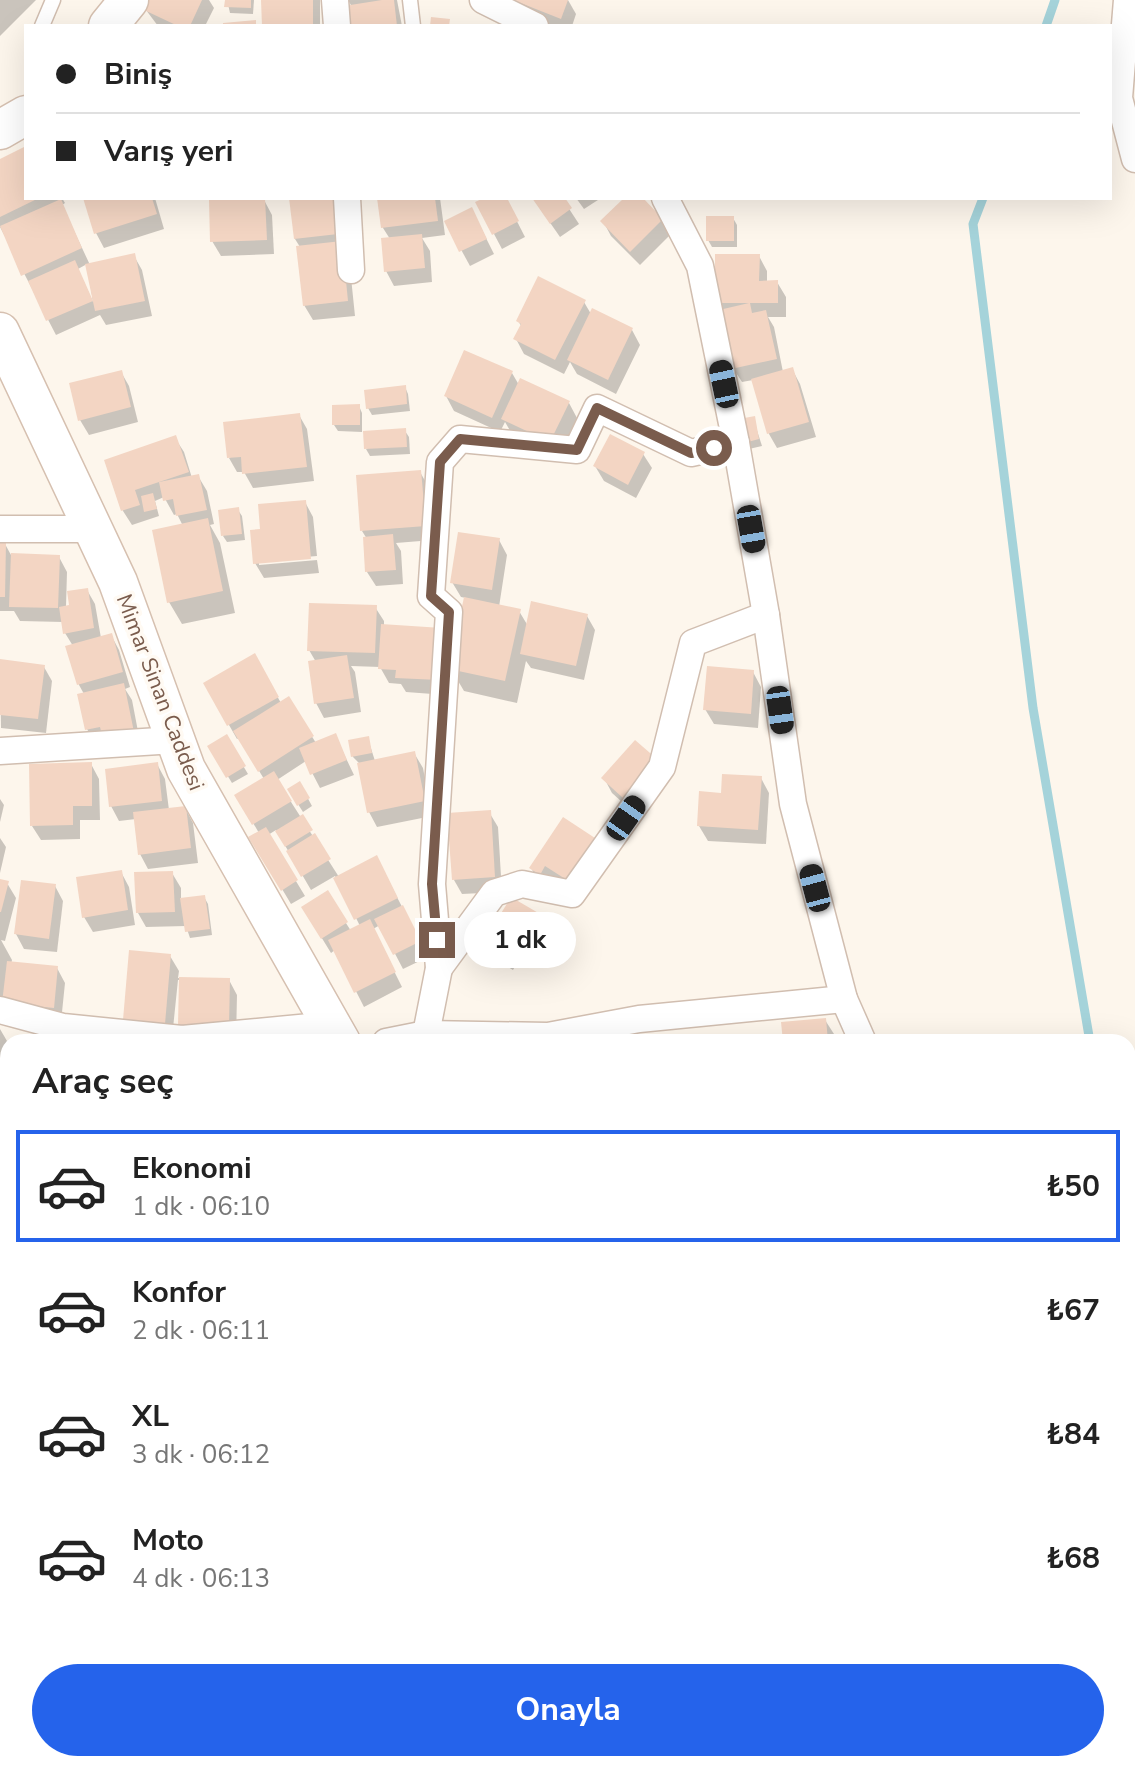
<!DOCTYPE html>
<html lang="tr">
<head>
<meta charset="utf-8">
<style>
	body { margin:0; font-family:"Nunito Sans",sans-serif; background:#f6f6f6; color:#222; height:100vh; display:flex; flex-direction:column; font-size:30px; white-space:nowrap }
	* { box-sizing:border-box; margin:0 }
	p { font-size:26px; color:#767676 }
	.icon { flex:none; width:44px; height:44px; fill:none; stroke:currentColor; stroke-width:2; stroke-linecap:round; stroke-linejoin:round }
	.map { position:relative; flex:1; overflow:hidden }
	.side { position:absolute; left:0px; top:1034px; width:1136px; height:738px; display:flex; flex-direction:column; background:#fff; border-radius:24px 24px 0 0; box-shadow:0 8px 32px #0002 }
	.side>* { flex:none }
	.top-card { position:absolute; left:24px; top:24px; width:1088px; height:176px; border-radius:0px; box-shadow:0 8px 32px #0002; display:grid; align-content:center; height:176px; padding:0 32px; background:#fff }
	.end { position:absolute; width:36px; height:36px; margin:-18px; border:10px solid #7a5c4d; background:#fff; box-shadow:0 0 0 4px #fff }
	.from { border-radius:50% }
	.bubble { position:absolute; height:56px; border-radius:28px; background:#fff; box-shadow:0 8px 32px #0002; font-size:26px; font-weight:700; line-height:56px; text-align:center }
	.car { position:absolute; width:24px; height:48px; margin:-24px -12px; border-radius:10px; box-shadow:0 0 6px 2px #0007; background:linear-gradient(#222 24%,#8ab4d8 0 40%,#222 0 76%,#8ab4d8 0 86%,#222 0) }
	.top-card b { display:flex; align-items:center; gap:28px; height:76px; font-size:30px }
	.top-card b+b { border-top:2px solid #e0e0e0 }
	.top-card i { width:20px; height:20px; background:#222 }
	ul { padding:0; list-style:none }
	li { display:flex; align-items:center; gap:24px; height:112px; margin:0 16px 12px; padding:0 16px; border:4px solid transparent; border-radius:0px }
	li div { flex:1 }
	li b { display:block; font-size:30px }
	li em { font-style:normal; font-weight:700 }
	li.active { border-color:#2563eb }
	li>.icon { width:72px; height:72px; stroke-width:1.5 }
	h2 { padding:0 32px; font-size:36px; line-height:96px }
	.button { display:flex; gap:16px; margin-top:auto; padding:16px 32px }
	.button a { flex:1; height:92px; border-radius:48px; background:#2563eb; color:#fff; font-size:32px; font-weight:700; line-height:92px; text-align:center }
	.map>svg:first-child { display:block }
</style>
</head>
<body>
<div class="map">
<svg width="1135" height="1771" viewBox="0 0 1135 1771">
	<rect width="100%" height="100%" fill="#fdf6ec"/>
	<!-- shadow -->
	<g fill="#0003" fill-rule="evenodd">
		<path d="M0 0H36L0 36Z"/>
		<path d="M150 0H209L214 8 205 26H158L146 10Z"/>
		<path d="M227 0H254L253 14 230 13Z"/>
		<path d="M263 0H320V26H264Z"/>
		<path d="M348 0H397L402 26H349L352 7Z"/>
		<path d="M493 0H568L576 14 572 26H553Z"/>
		<path d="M26 148V198H62L65 203 62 205 90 265 134 256 142 270 152 316 106 325 100 315 56 335 0 227V161ZM87 264 93 302 78 269Z"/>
		<path d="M85 198H155L164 229 104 248 96 233Z"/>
		<path d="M291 198H339L349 258 355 316 313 320 304 305 300 247 295 239Z"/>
		<path d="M379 198H440L445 235 422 238 430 251 432 282 394 286 386 271 390 239 383 228Z"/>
		<path d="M488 198H505L525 237 502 249 494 234Z"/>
		<path d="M533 198H562L579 224 560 237Z"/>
		<path d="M576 198H597L598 200 584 209Z"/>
		<path d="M627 198H640L662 220 670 235 640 265 611 236 603 221Z"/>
		<path d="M264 200 272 215 274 254 221 256 212 241Z"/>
		<path d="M733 218 737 225V247H712L708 240Z"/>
		<path d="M446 222 479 224 494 254 470 266Z"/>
		<path d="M759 256 767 271V283L777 282 786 297V317H768L774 327 783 372 792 369 800 384 816 437 777 448 769 434 753 380 742 382 733 368 717 302Z"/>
		<path d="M584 302 591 314 632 330 640 345 616 394 577 374 570 362 564 374 524 354 516 339 522 327 518 321Z"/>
		<path d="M121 372 129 386 138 422 89 435 80 420Z"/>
		<path d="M512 373 519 385 569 403 577 418 559 456 512 434 505 422 500 432 454 411 446 396Z"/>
		<path d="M405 387 408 394 410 411 372 415 368 408Z"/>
		<path d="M359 406 362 413V432L338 431 334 425Z"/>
		<path d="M299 415 307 429 314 481 253 488 244 472H237L229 458Z"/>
		<path d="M753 418 762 446 749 449 746 442Z"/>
		<path d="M405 431 409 437 410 454 370 456 366 449Z"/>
		<path d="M175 438 184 452 192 478 198 476 207 491 214 524 210 525 220 543 235 613 182 624 169 602 183 526 177 514 174 515 164 497 155 501 159 516 132 525 123 511 107 462Z"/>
		<path d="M643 454 652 468 636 498 604 481 595 466Z"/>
		<path d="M420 472 428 486 433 540 396 543 401 551 403 584 376 586 367 572V539L362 531Z"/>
		<path d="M305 502 313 517 317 556 259 561V565L317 560 319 573 264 578 255 563 262 531Z"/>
		<path d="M238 510 242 516 245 540 227 542 223 536Z"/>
		<path d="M499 540 507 555 499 607 519 611 528 626 587 616 595 630 584 680 531 668 526 661 517 703 464 691 451 669 466 598 461 597 452 582Z"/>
		<path d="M0 544H5L11 555 59 557 67 572 66 607H71L87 590 95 604 101 638 111 635 119 650 130 687 125 689 132 700 141 747 95 744 87 729 84 694 79 685 68 648 73 646 65 633 63 622 20 621 14 611H0Z"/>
		<path d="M375 607 384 621V626L446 695 406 692 401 684 389 683 380 667 351 666 355 672 361 712 324 718 316 703V662L309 650Z"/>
		<path d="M254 656 281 703 288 698 316 743 335 735 354 775 320 788 306 761 277 780 339 877 384 872 428 957 403 969 380 925 373 929 402 987 364 1007 335 950 331 953 312 922 327 893 351 931 360 926 335 876 311 890 276 830 268 835 305 896 291 904 251 837 259 833 237 796 264 779 239 738 237 739 205 683Z"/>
		<path d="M0 661 44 667 52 681 46 733 1 728Z"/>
		<path d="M753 672 761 687 758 728 714 724 705 709Z"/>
		<path d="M226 737 248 774 232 783 210 747Z"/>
		<path d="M368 739 375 761 414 753 423 768 432 816 377 827 369 812 359 763 353 757 350 742Z"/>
		<path d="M635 743 632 811 612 793 604 778Z"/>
		<path d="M91 764 99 779 100 820H80V839L41 840 32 826Z"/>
		<path d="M157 764 165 779 169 810 185 808 193 823 198 863 148 869 140 854 136 819 119 821 111 806Z"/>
		<path d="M761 778 769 793 766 844 708 841 699 826 723 795Z"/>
		<path d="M300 784 312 806 303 812 289 790Z"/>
		<path d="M0 799 4 805 0 822Z"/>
		<path d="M489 812 498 827 502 892 462 894 454 880Z"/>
		<path d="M563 820 579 896 540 883 531 868Z"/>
		<path d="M0 838 6 847 0 873Z"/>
		<path d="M121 872 129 887 135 925 93 932 84 917Z"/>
		<path d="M172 873 181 888V900L204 897 208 904 212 935 190 938 186 926 146 927 138 913Z"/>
		<path d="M0 881 7 883 16 898 5 941 1 940 12 960 11 964 57 968 65 983 61 1022 0 1016Z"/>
		<path d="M55 886 63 901 57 952 24 949 16 934Z"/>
		<path d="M545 920 554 934 536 963 513 950 519 959 513 970 486 954 482 947 504 946 494 928Z"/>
		<path d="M170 956 179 971 178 978 229 980 237 995 236 1041 188 1040 180 1025 181 980H178L172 1038 133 1034 125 1020Z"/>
		<path d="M825 1020 834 1034V1042H785Z"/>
		<path d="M0 1029 7 1041 1 1062 8 1068V1100L2 1122 8 1123V1172L0 1171Z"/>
		<path d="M0 1195 8 1196V1269L0 1270Z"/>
		<path d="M906 1764H984L958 1771H910Z"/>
	</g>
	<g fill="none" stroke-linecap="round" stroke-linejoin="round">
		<!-- stream -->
		<g stroke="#a5d3da" stroke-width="9">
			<path d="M1046 26 1055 0"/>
			<path d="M983 198 973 224 1033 708 1090 1042"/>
			<path d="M1128 1289 1135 1335"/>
		</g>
	</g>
	<!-- building -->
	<g fill="#f3d5c3">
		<path d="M148 0H202L190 26H178L144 10Z"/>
		<path d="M225 0H251V8L224 7Z"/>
		<path d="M261 0H313V26H262Z"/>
		<path d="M382 0H394L397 26H347L344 6Z"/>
		<path d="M513 0H568L561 19Z"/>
		<path d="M431 17 450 19 449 26H430Z"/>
		<path d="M256 20V26H223V23Z"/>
		<path d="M26 146V198H39L0 217V159Z"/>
		<path d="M83 198H152L157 214 94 234Z"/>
		<path d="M265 198 267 240 210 242 209 200Z"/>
		<path d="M289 198H334L338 234 294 239Z"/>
		<path d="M377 198H435L438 221 381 228Z"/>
		<path d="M484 198H507L519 221 492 235 475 202Z"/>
		<path d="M532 198H565L572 208 550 224Z"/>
		<path d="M624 198H643L663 219 630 252 600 221Z"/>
		<path d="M61 199 82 248 21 276 0 226Z"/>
		<path d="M472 207 487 239 459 252 444 221Z"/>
		<rect x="706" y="216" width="28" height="25"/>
		<path d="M422 234 425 268 384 272 381 238Z"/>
		<path d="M342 241 348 301 303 306 296 246Z"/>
		<path d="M135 253 145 301 95 311 85 264Z"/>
		<path d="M715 254H760L759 281 778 280V303H750L752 313 766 310 777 359 731 369 719 310 749 303H715Z"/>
		<path d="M75 260 93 301 46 321 28 281Z"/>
		<path d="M538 276 586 300 555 360 513 339 521 324 516 321Z"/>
		<path d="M592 308 633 328 608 380 567 360Z"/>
		<path d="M464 350 513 371 492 418 444 396Z"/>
		<path d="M793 367 809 422 767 434 751 379Z"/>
		<path d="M122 370 131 407 78 421 69 383Z"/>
		<path d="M520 378 570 401 550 442 501 419Z"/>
		<path d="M406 385 407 404 366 409 364 390Z"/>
		<path d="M360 404V425H332V405Z"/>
		<path d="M300 413 307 467 242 474 241 457 227 458 223 422Z"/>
		<path d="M755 416 759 439 744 443 739 419Z"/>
		<path d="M406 428 407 447 364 449 363 431Z"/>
		<path d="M610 434 645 452 628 485 593 466Z"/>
		<path d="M176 435 189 472 135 490 140 505 121 511 104 460Z"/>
		<path d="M421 470 426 526 360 531 356 475Z"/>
		<path d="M199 474 207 510 176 516 173 499 163 501 159 482Z"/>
		<path d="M153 493 157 509 144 512 141 496Z"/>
		<path d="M306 500 311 559 253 564 250 530 260 529 258 504Z"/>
		<path d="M239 507 242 534 221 536 218 510Z"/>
		<path d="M208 518 223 591 167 603 152 530Z"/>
		<path d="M458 532 500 538 492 590 450 583Z"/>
		<path d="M393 534 396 570 365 572 363 537Z"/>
		<path d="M0 542H6L5 597H0Z"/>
		<path d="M11 553 60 555 58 608 9 607Z"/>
		<path d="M88 588 94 628 63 634 59 607 69 605 67 591Z"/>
		<path d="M464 597 521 609 505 681 449 669Z"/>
		<path d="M531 601 588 614 576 666 520 654Z"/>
		<path d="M309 603 377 605 375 653 307 651Z"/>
		<path d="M381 624 442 628 439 680 395 678 396 670 378 669Z"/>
		<path d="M112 633 123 672 77 685 65 646Z"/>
		<path d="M255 653 279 697 227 726 203 683Z"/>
		<path d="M347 655 354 698 314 704 308 661Z"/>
		<path d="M0 659 45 665 38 719 0 715Z"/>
		<path d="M707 666 754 670 751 714 703 710Z"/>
		<path d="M124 683 134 732 103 739 100 727 85 730 77 694Z"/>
		<path d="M289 696 314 736 258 772 233 731Z"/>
		<path d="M336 733 347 760 310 775 299 748Z"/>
		<path d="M227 734 246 766 226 778 207 746Z"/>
		<path d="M369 736 372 753 351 757 348 740Z"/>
		<path d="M635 740 657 759 623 798 601 778Z"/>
		<path d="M415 751 425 801 367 813 357 763Z"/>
		<path d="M92 762V806H73V825L30 826 29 764Z"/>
		<path d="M158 762 162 801 109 807 105 769Z"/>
		<path d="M274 771 292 801 252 825 234 795Z"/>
		<path d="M722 774 762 776 758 830 697 826 699 791 721 793Z"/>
		<path d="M300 781 310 798 297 806 287 789Z"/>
		<path d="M186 806 191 848 138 855 133 812Z"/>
		<path d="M491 810 495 877 452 880 447 813Z"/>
		<path d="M303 814 313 830 285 847 275 831Z"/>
		<path d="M563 817 598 840 570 882 545 866 540 875 529 868Z"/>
		<path d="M266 827 298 880 281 891 248 837Z"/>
		<path d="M315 833 331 859 301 877 286 851Z"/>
		<path d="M377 855 398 898 354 920 333 878Z"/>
		<path d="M122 870 128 910 82 918 76 877Z"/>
		<path d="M173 871 175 912 136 913 134 872Z"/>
		<path d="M0 879 9 881 1 912H0Z"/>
		<path d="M21 880 56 884 49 939 14 934Z"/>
		<path d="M328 890 348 922 321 939 301 907Z"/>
		<path d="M205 895 210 929 185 932 180 898Z"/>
		<path d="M511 897 547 918 528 950 492 928Z"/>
		<path d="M403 905 421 941 393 955 374 919Z"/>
		<path d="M370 919 396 972 354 993 328 940Z"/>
		<path d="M488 934 516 951 509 964 480 947Z"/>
		<path d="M129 950 171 954 165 1024 123 1020Z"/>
		<path d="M7 961 58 966 54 1008 2 1003Z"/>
		<path d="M179 977 230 978 229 1027 178 1025Z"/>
		<path d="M826 1018 828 1042H783L781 1022Z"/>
		<path d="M16 1036 47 1040 46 1042H15Z"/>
		<path d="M0 1120 8 1121V1159L0 1158Z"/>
		<path d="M8 1192V1253L0 1254V1193Z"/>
		<path d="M620 1764H719L721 1771H602Z"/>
		<path d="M757 1764H788L790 1771H740Z"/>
		<path d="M795 1764H874L876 1771H798Z"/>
		<path d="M1042 1764H1106L1108 1771H1044Z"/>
	</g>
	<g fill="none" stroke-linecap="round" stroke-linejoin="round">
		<defs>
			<g id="lane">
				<path d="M410 0 413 26"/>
				<path d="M42 26 53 0"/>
			</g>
			<g id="street">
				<path d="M335 0 337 26"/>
				<path d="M483 0 535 26"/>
				<path d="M1127 0 1119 98 1135 159"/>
				<path d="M347 198 351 270"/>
				<path d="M665 198 700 266 736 443 766 615 793 804 844 999 863 1042"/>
				<path d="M0 529H93"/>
				<path d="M0 751 175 740"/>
				<path d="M439 968 494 893 522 884 572 894 662 767 693 643 766 615"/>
				<path d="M0 1010 63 1027 182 1039 331 1025"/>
				<path d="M426 1034 439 968 432 884 449 612 431 596 440 462 460 439 577 450 597 408 691 453 736 443"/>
				<path d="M386 1042 426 1034 548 1036 639 1019 844 999"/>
				<path d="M0 1327 8 1325"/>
				<path d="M0 1535 8 1534"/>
				<path d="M1020 1764 1022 1771"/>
				<path d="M0 1770 42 1764"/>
				<path d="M931 1771 949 1764"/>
			</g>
			<g id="secondary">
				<path d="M108 26 129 0"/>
				<path d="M0 130 26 115"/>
				<path d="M0 332 118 582 186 769 341 1042"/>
				<path d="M552 1764 555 1771"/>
			</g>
		</defs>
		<!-- lane casing -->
		<use href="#lane" stroke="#d1beb0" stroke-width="17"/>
		<!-- street casing -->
		<use href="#street" stroke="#d1beb0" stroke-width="29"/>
		<!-- secondary casing -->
		<use href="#secondary" stroke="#d6c0b0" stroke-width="41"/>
		<!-- lane -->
		<use href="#lane" stroke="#fff" stroke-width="14"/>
		<!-- street -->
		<use href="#street" stroke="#fff" stroke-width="26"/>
		<!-- secondary -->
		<use href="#secondary" stroke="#fff" stroke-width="38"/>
	</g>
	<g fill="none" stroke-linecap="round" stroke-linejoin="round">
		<!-- route -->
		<path stroke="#7a5c4d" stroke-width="10" d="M437 940 432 884 449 612 431 596 440 462 460 439 577 450 597 408 691 453 714 448"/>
	</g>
	<g text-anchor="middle" stroke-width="7" stroke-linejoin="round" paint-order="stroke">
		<!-- street labels -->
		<g font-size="22" fill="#7a5c4d" stroke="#fffaf3">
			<text transform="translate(161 692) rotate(69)" y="8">Mimar Sinan Caddesi</text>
		</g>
	</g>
</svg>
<i class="end from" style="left:714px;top:448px"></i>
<i class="end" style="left:437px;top:940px"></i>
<div class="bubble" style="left:464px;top:912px;width:112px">1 dk</div>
<i class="car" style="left:724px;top:384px;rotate:348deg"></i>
<i class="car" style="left:751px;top:529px;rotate:170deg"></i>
<i class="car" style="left:780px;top:710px;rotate:172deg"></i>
<i class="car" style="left:626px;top:818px;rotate:35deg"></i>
<i class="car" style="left:815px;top:888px;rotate:345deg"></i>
<div class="top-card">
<b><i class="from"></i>Biniş</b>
<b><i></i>Varış yeri</b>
</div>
<section class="side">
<h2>Araç seç</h2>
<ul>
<li class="active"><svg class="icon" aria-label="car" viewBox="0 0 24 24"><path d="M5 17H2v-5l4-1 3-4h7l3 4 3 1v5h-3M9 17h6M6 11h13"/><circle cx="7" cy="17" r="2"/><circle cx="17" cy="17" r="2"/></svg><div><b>Ekonomi</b><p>1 dk · 06:10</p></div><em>₺50</em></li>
<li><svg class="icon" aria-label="car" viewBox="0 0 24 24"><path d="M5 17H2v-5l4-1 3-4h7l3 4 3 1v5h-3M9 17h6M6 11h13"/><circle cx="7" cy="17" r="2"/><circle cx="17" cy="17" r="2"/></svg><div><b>Konfor</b><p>2 dk · 06:11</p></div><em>₺67</em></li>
<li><svg class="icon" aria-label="car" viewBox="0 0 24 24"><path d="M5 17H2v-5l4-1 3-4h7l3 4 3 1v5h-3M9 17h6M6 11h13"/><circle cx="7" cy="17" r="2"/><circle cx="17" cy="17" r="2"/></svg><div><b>XL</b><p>3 dk · 06:12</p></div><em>₺84</em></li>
<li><svg class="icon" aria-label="car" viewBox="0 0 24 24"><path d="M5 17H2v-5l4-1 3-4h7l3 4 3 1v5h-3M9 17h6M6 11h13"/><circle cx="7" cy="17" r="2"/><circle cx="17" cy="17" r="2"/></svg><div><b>Moto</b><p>4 dk · 06:13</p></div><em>₺68</em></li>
</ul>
<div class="button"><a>Onayla</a></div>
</section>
</div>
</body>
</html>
